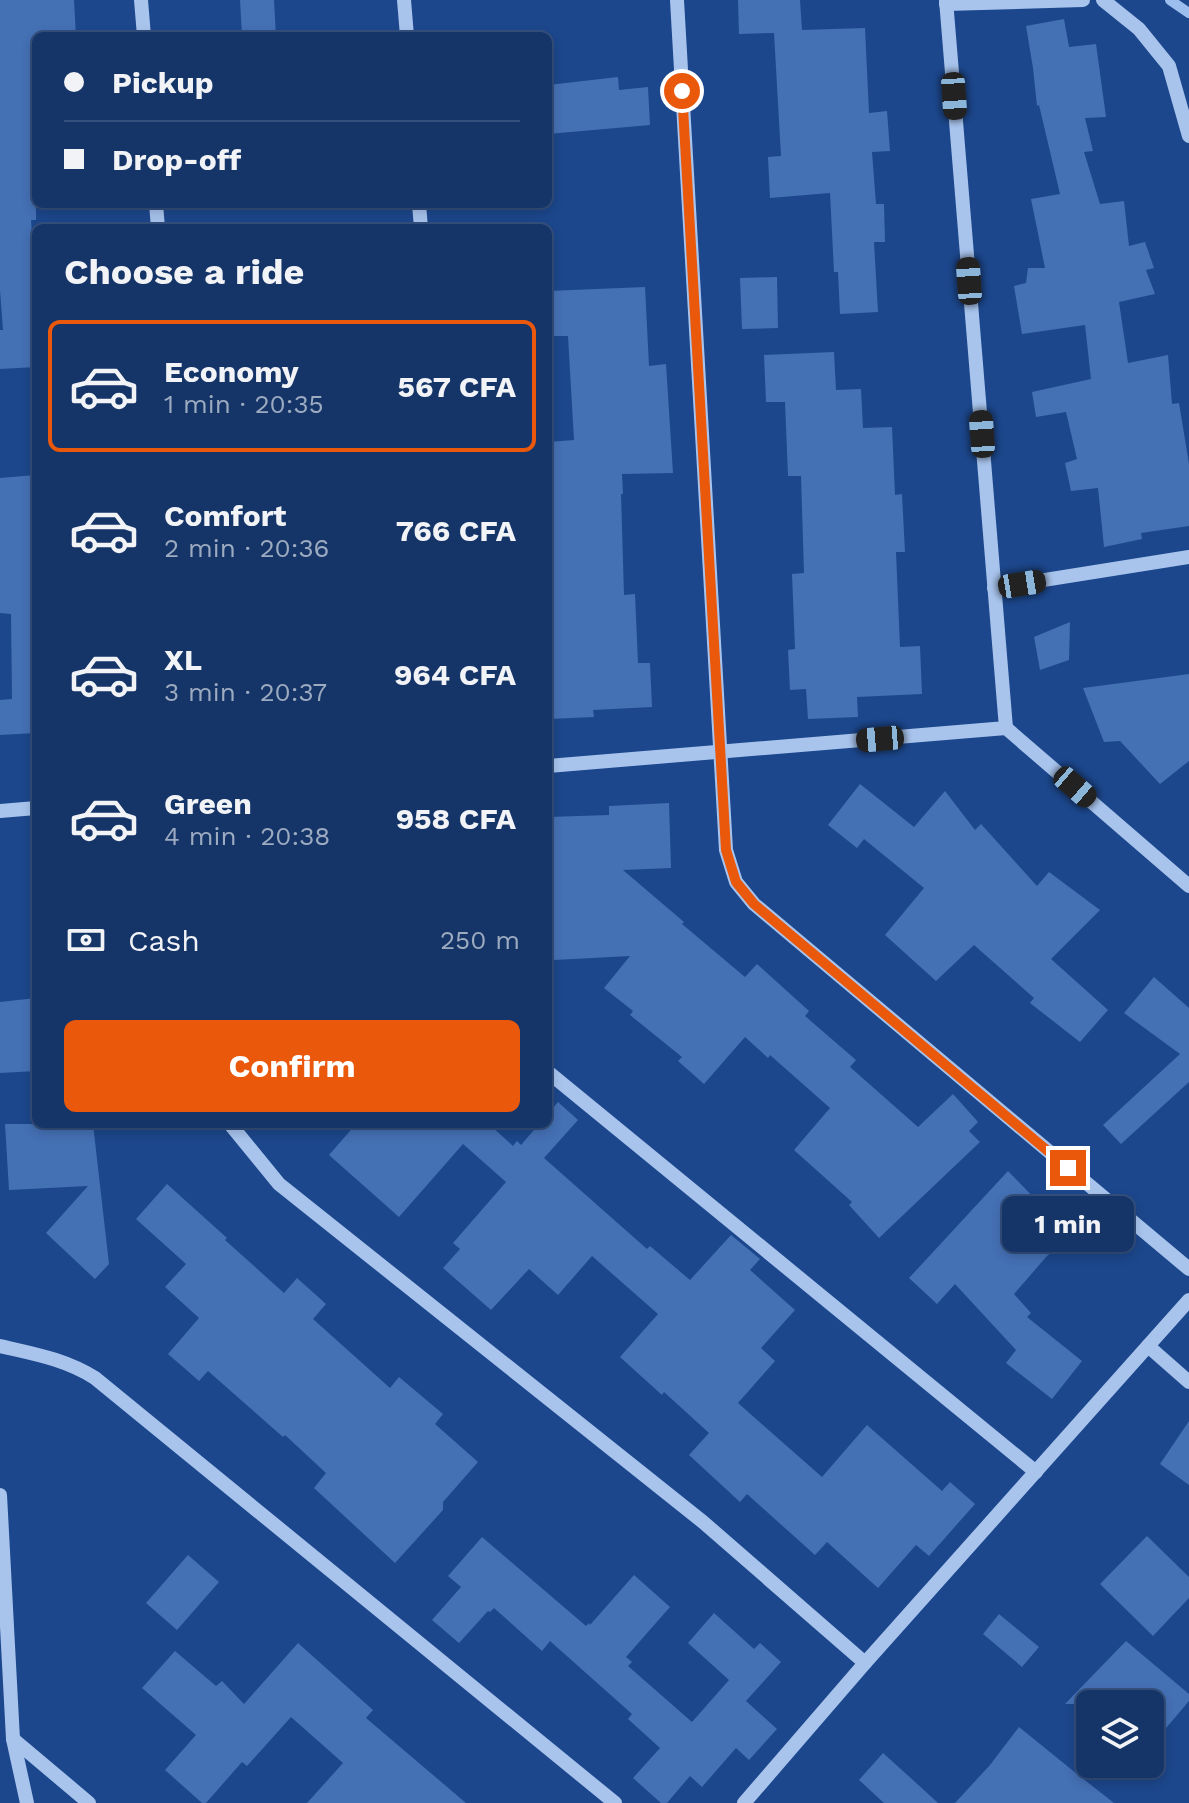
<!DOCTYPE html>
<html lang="en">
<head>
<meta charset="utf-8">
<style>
	body { margin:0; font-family:"Work Sans",sans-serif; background:#224071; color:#f1f3f6; height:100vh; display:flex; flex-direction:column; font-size:30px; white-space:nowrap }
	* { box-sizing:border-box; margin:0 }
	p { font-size:26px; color:#9dabc0 }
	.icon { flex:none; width:44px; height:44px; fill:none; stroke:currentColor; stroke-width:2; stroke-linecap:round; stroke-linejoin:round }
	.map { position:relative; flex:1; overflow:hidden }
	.details { position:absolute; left:32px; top:224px; width:520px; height:904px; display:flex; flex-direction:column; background:#153569; border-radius:12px; box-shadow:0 4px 12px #0003,0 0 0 2px #34507d }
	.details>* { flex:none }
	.guide { position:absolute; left:32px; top:32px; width:520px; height:176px; border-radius:12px; box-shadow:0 4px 12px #0003,0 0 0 2px #34507d; display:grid; align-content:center; height:176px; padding:0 32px; background:#153569 }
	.tools { position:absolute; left:1076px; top:1690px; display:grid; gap:16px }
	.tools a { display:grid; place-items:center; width:88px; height:88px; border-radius:12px; background:#153569; box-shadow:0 4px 12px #0003,0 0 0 2px #34507d; font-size:40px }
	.end { position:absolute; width:36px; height:36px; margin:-18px; border:10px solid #ea580c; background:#fff; box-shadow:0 0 0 4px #fff }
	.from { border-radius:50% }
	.bubble { position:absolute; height:56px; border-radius:12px; background:#153569; box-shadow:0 4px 12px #0003,0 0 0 2px #34507d; font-size:26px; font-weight:700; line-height:56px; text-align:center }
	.car { position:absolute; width:24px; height:48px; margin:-24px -12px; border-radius:10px; box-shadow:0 0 6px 2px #0007; background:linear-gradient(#222 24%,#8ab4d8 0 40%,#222 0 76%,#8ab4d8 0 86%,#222 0) }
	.guide b { display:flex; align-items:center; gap:28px; height:76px; font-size:30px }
	.guide b+b { border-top:2px solid #34507d }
	.guide i { width:20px; height:20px; background:#f1f3f6 }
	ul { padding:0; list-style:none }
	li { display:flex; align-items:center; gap:24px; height:132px; margin:0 16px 12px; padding:0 16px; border:4px solid transparent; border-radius:12px }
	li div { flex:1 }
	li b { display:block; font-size:30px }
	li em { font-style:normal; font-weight:700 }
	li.active { border-color:#ea580c }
	li>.icon { width:72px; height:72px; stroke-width:1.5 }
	h2 { padding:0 32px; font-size:36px; line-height:96px }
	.pay { display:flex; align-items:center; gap:20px; height:88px; padding:0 32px; font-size:30px }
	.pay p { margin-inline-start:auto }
	.cta { display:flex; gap:16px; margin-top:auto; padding:16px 32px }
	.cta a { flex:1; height:92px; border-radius:12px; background:#ea580c; color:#fff; font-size:32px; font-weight:700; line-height:92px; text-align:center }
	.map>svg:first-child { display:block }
</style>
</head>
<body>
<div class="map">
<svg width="1189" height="1803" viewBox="0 0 1189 1803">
	<rect width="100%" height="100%" fill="#1c478c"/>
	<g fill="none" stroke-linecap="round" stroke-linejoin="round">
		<!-- stream -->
		<path stroke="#9cbeef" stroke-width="10" d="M1170 0 1189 13"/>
	</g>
	<!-- building -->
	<g fill="#4470b4">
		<path d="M0 0H74L76 36H36V220H31L36 297V367L0 369V330H3L0 290Z"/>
		<path d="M240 0H274L276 36H242Z"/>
		<path d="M738 0H800L802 30 865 28 869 113 887 111 890 151 872 152 876 204H884L885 242H874L878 312 840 314 838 272H834L830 193 770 198 768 157 781 156 774 33 739 34Z"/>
		<path d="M1064 19 1069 47 1096 44 1106 117 1085 118 1093 151 1084 152 1100 204 1124 201 1129 246 1145 242 1154 268 1146 270 1155 294 1119 302 1128 363 1168 355 1172 404 1179 403 1189 464V526L1141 533 1142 539 1104 547 1098 488 1071 491 1065 463 1077 459 1066 412 1036 417 1032 392 1091 379 1085 325 1022 334 1014 286 1026 283 1028 268H1045L1031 199 1060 194 1039 105 1037 106 1033 68 1026 26Z"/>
		<path d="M618 77 619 90 648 87 650 125 548 134V85Z"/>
		<path d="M777 277 778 328 742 329 740 278Z"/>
		<path d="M645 287 649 366 666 364 673 473 622 474 623 494H621L624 595 635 594 638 663H650L652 707 593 710 594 717 548 719V442L574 440 568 336H548V291Z"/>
		<path d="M834 352 836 390 861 389 863 428 892 427 895 495 902 494 905 552H896L900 647 920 646 922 694 857 697 858 717 808 719 806 689 790 690 788 650 795 649 792 574 804 573 801 476H788L785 402H766L764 355Z"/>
		<path d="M36 475V733L0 735V700L12 699 11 614 0 613V478Z"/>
		<path d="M1070 622 1069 660 1040 670 1034 637Z"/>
		<path d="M1189 674V761L1160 784 1120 741 1104 742 1083 688Z"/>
		<path d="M860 784 914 827 945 791 975 830 981 824 1037 886 1049 872 1100 910 1051 959 1108 1010 1080 1042 1030 1003 1034 998 974 945 936 981 885 935 924 888 864 839 857 848 828 825Z"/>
		<path d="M669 803 671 868 623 870 684 922 682 924 745 977 757 964 809 1011 805 1016 856 1060 850 1067 918 1127 953 1094 978 1122 969 1131 980 1142 879 1238 849 1205 852 1202 794 1150 830 1108 770 1055 768 1058 745 1037 704 1084 678 1061 682 1057 630 1015 633 1011 604 988 630 956 554 960 553 934H548V817L609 815V806Z"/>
		<path d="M1154 977 1189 1008V1082L1121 1144 1103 1125 1180 1054 1124 1013Z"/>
		<path d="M36 998V1071L0 1073V1002Z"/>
		<path d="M558 1102 578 1120 544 1158 647 1249 650 1246 690 1280 731 1235 760 1259 750 1270 795 1310 761 1348 775 1361 738 1403 822 1477 867 1425 942 1491 950 1482 975 1504 929 1556 916 1545 878 1588 827 1542 815 1555 747 1494 740 1502 689 1455 709 1433 664 1392 662 1395 620 1357 658 1314 592 1256 558 1295 529 1269 491 1310 443 1268 460 1249 453 1243 506 1182 463 1144 399 1217 329 1155 356 1124H489L513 1146 517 1141 521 1145 539 1124H548V1114Z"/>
		<path d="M5 1124H93L109 1264 95 1279 46 1233 88 1186 9 1190Z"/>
		<path d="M1008 1171 1043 1207 1052 1200 1077 1233 1047 1256 1014 1294 1031 1313 1027 1317 1082 1361 1052 1399 1006 1363 1016 1350 955 1284 937 1304 909 1278Z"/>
		<path d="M167 1184 227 1238 225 1240 284 1293 297 1278 326 1304 313 1319 390 1388 399 1377 443 1414 435 1424 478 1462 443 1502V1510L395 1563 314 1488 326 1473 285 1435 283 1437 208 1371 199 1381 168 1354 199 1318 165 1287 186 1264 136 1219Z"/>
		<path d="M1189 1421V1485L1160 1464Z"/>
		<path d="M1147 1536 1189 1577V1598L1153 1636 1100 1584Z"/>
		<path d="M482 1537 586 1626 589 1623 590 1625 634 1575 670 1607 626 1657 632 1662 628 1666 692 1722 729 1680 688 1643 714 1613 754 1649 760 1643 781 1662 746 1701 777 1729 749 1760 736 1748 702 1787 690 1776 667 1803H661L633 1778 660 1748 628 1719 632 1714 550 1641 542 1651 494 1608 490 1612 488 1611 459 1643 432 1620 461 1587 448 1576Z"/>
		<path d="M188 1555 219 1582 177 1630 146 1603Z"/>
		<path d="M999 1614 1039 1647 1022 1667 983 1634Z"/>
		<path d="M1126 1641 1189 1694V1701L1150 1747V1704H1065Z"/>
		<path d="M298 1643 373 1710 366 1718 466 1803H307L343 1763 291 1717 247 1766 242 1762 206 1803H202L165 1770 196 1735 142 1688 175 1651 216 1686 222 1681 244 1704Z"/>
		<path d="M1019 1727 1077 1774 1114 1803H955L990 1765Z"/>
		<path d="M883 1753 914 1781 938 1803H884L859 1780Z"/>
	</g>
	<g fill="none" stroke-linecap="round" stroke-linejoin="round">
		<!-- minor -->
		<g stroke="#a8c4ed" stroke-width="14">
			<path d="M141 0 144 36"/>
			<path d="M404 0 407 36"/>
			<path d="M677 0 726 850 736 882 754 904 1189 1269"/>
			<path d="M1103 0 1139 29 1169 66 1189 136"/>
			<path d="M946 4 1083 0"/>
			<path d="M156 204 158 228"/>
			<path d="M419 204 421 228"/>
			<path d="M994 588 1189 557"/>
			<path d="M1006 728 1189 886"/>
			<path d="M548 766 1006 728 946 0"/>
			<path d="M0 811 36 808"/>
			<path d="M548 1072 1036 1472"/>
			<path d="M230 1124 279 1184 703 1522 865 1663"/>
			<path d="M0 1346C34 1354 65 1359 95 1378L615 1803"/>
			<path d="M1148 1346 1189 1382"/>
			<path d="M0 1495 13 1739 27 1803"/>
			<path d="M13 1739 89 1803"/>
			<path d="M744 1803 865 1663 1189 1300"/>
		</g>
	</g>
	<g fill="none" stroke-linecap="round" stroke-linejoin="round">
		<!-- route -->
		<path stroke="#ea580c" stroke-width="10" d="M682 91 726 850 736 882 754 904 1068 1168"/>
	</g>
</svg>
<div class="tools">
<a><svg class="icon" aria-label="layers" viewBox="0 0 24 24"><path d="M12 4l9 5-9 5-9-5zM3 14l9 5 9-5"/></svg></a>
</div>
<i class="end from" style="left:682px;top:91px"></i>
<i class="end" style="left:1068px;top:1168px"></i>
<div class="bubble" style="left:1002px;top:1196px;width:132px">1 min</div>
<i class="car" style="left:954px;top:96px;rotate:176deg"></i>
<i class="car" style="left:969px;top:281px;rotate:356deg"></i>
<i class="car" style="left:982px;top:434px;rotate:356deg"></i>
<i class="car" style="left:1022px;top:584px;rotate:81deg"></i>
<i class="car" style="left:880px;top:739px;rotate:265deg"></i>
<i class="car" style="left:1075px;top:787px;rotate:131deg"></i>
<div class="guide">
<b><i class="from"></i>Pickup</b>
<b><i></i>Drop-off</b>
</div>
<section class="details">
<h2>Choose a ride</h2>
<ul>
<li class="active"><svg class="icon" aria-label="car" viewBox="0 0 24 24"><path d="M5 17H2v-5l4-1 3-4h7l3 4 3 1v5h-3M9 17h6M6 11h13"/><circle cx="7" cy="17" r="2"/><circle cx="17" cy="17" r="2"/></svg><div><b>Economy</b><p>1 min · 20:35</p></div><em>567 CFA</em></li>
<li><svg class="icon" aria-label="car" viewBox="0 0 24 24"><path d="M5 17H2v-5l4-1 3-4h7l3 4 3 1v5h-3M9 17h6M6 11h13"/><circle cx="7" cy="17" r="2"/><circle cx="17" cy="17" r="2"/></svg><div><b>Comfort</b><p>2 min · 20:36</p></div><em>766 CFA</em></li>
<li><svg class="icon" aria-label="car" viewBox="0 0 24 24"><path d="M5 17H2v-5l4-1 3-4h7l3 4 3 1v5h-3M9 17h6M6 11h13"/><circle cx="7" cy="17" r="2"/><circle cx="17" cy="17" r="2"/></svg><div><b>XL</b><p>3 min · 20:37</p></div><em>964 CFA</em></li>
<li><svg class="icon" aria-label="car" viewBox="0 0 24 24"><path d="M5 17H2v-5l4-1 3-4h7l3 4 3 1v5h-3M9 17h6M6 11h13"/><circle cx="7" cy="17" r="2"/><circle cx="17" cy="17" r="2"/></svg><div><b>Green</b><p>4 min · 20:38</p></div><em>958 CFA</em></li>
</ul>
<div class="pay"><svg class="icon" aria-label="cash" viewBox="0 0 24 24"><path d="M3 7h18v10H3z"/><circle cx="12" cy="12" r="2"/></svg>Cash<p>250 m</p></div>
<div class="cta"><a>Confirm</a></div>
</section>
</div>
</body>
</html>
